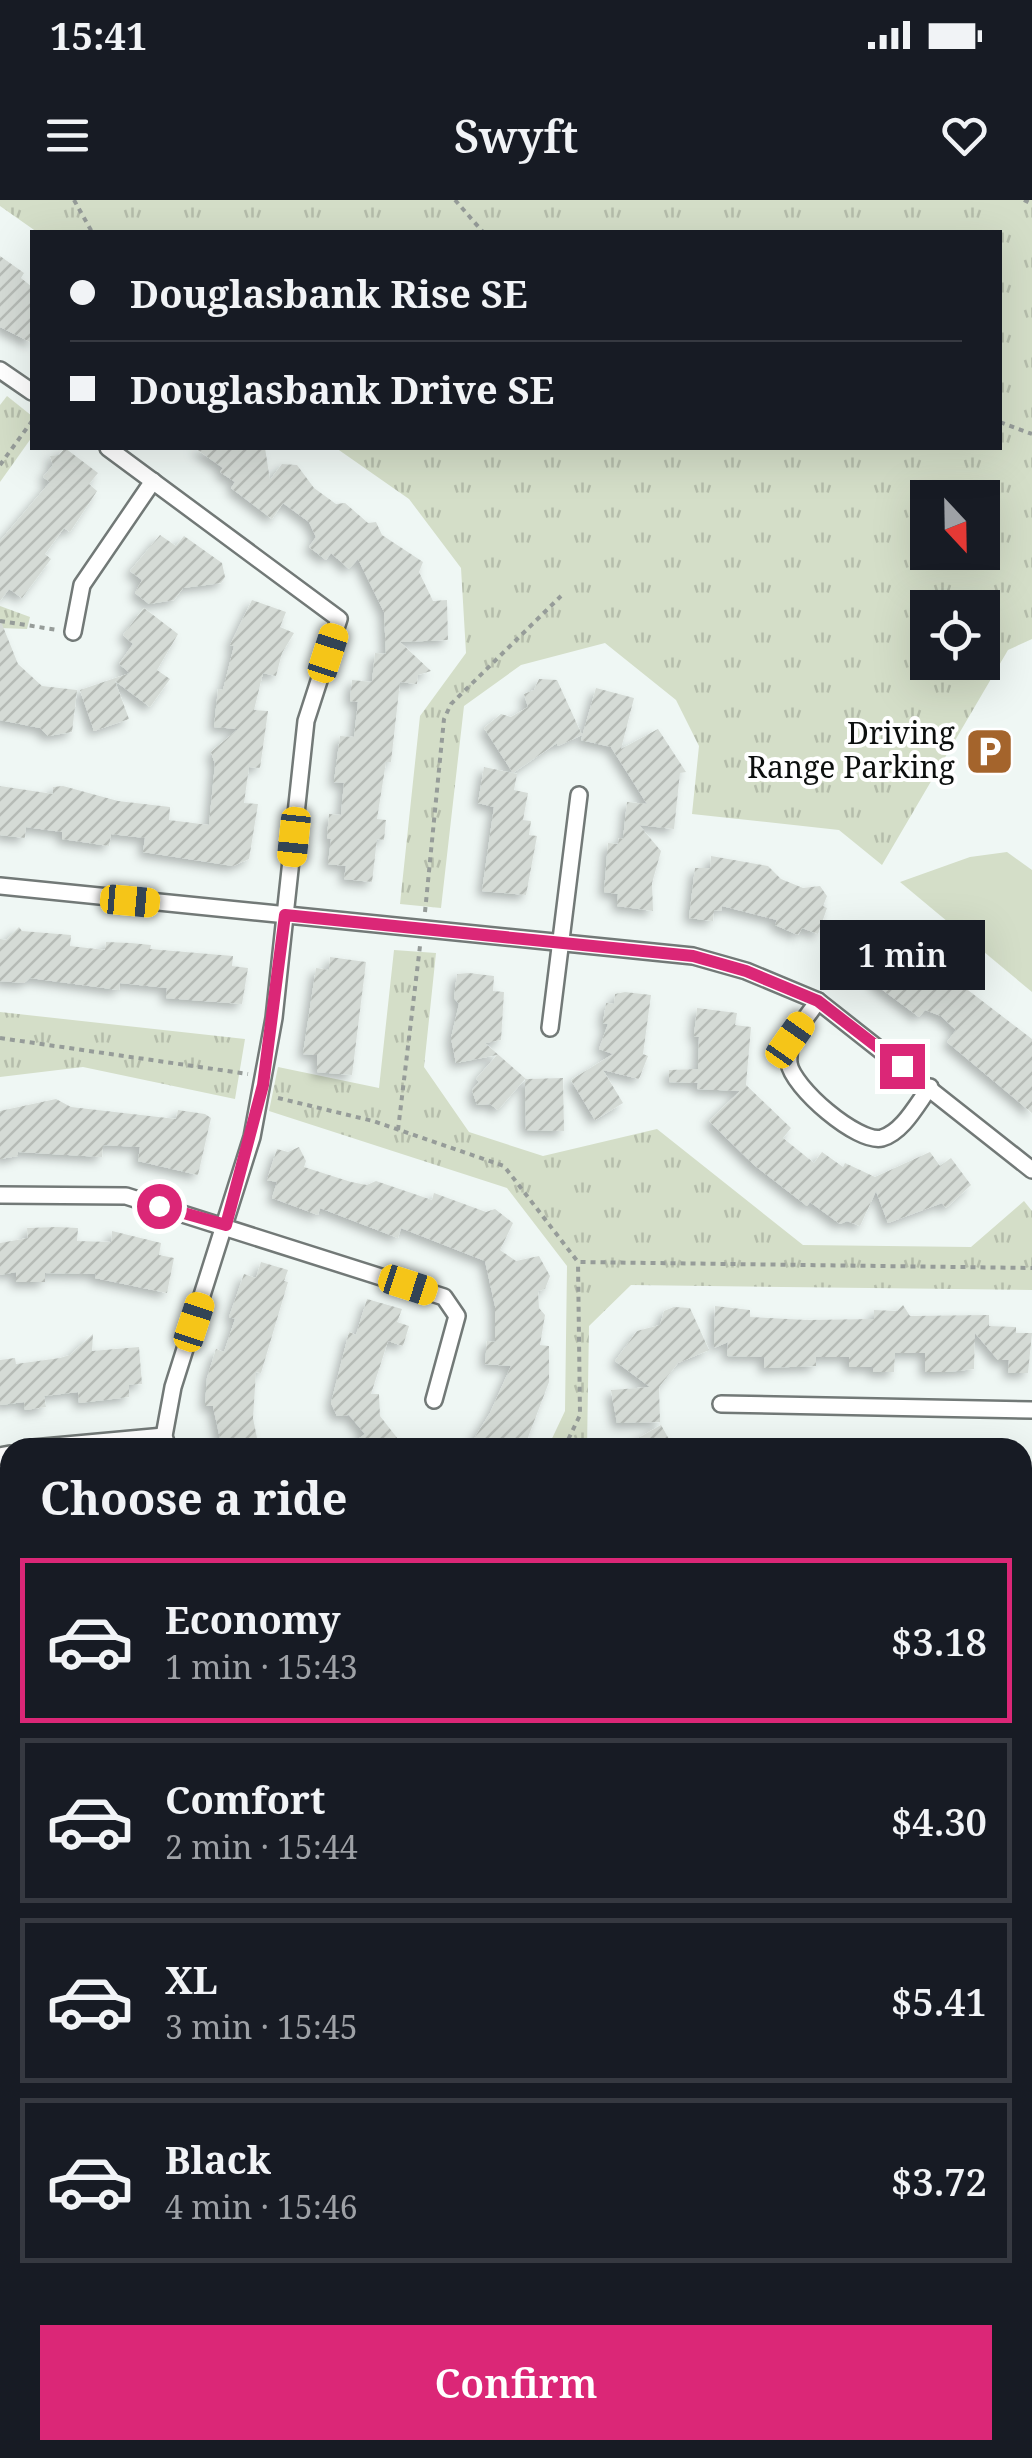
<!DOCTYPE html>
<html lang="en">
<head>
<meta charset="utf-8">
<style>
	body { margin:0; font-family:"Noto Serif",serif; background:#242831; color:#f1f3f6; height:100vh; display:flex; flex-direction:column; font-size:38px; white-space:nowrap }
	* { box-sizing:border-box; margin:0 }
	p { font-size:32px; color:#9ea1a6 }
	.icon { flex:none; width:55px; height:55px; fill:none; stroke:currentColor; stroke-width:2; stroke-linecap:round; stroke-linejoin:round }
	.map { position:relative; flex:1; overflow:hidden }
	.side { position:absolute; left:0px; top:1238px; width:1032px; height:1022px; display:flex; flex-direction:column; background:#171b24; border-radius:30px 30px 0 0; box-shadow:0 10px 40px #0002 }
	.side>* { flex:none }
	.top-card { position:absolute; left:30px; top:30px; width:972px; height:220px; border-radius:0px; box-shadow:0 10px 40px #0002; display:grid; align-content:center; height:220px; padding:0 40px; background:#171b24 }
	.needle { width:65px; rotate:158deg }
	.fabs { position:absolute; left:910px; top:280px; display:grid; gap:20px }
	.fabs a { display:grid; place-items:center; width:90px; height:90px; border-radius:0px; background:#171b24; box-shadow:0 10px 40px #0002; font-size:50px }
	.end { position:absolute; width:45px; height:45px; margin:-22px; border:12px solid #db2777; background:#fff; box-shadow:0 0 0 5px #fff }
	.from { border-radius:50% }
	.bubble { position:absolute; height:70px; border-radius:0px; background:#171b24; box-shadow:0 10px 40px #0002; font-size:32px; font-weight:600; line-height:70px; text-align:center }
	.car { position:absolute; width:30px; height:60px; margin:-30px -15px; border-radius:12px; box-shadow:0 0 8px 2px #0007; background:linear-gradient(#f5c518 24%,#345 0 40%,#f5c518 0 76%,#345 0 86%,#f5c518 0) }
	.top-card b { display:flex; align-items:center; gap:35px; height:95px; font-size:38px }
	.top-card b+b { border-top:2px solid #363941 }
	.top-card i { width:25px; height:25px; background:#f1f3f6 }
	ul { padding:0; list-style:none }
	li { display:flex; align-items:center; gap:30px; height:165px; margin:0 20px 15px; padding:0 20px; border:5px solid #363941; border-radius:0px }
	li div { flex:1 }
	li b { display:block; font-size:38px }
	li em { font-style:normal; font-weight:600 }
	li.selected { border-color:#db2777 }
	li>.icon { width:90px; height:90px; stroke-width:1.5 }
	h2 { padding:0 40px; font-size:45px; line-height:120px }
	.button { display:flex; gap:20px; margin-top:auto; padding:20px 40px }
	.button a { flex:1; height:115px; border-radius:0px; background:#db2777; color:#fff; font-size:40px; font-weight:600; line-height:115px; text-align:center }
	.status { display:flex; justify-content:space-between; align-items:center; height:70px; padding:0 50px; background:#171b24; direction:ltr }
	.status svg { height:28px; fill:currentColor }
	header { display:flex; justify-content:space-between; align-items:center; height:130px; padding:0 40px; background:#171b24; font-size:45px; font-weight:600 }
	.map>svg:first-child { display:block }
</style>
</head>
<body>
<div class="status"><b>15:41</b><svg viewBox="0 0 49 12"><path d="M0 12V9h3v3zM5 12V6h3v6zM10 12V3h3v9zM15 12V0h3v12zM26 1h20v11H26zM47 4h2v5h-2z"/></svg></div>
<header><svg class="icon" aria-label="menu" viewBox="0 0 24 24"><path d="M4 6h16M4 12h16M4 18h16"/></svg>Swyft<svg class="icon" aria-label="heart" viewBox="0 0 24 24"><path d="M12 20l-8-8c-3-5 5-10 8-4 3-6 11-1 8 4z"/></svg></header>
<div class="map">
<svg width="1032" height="2258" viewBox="0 0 1032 2258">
	<defs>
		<pattern id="park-tufts" width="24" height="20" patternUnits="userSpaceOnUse" patternTransform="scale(2.5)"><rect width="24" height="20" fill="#d4dec8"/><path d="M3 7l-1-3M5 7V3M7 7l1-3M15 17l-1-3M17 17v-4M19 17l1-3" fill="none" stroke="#b5bdab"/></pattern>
		<pattern id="building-hatch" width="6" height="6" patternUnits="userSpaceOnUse" patternTransform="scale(2.5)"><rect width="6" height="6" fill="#d5dbd6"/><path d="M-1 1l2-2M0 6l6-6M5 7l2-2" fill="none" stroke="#b6bbb6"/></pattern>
		<filter id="shadow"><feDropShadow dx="-5" dy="5" stdDeviation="5" flood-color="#0004"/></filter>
	</defs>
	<rect width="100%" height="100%" fill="#eff7f4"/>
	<!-- grass -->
	<g fill="#d4dec8">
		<path d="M1007 652 1032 670V792L900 682 970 657Z"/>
		<path d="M0 1774 10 1781V1880H0Z"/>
	</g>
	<!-- park -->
	<g fill="url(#park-tufts)" fill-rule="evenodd">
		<path d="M0 0H1032V439L1008 450 882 665 839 630 692 614 699 546 676 500 605 443 521 465 464 506 441 708 400 704 420 516 466 453 461 368 409 299 336 248H1000V32H37L0 6ZM928 298H982V352H928ZM928 408H982V462H928Z"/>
		<path d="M7 196 32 216V237L0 282V205Z"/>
		<path d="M0 406 30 417 27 429 0 428Z"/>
		<path d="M394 750 436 753 424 867 469 932 543 956 657 929 803 1045 971 1047 1024 1001 1032 1011V1090L631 1085 589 1126 587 1247H548L565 1211 567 1066 507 988 269 911 278 867 379 888Z"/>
		<path d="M0 812 245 839 235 899 83 867 0 877Z"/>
	</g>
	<!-- building -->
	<g fill="url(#building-hatch)" filter="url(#shadow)">
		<path d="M0 56 24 73 21 78 32 87V143L0 127Z"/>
		<path d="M65 248 98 273 89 284 97 291 70 332 64 328 45 354 51 359 22 398 9 389 0 401V341L50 282 43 277 53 265 50 256 59 255Z"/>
		<path d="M195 248H265L270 280 282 264 297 265 314 288 336 304 345 303 368 323 376 322 382 335 423 362 419 372 433 401 447 400 448 440 400 442 431 471 418 475 417 484 400 482 391 562H386L377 619 386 620 384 640 377 639 372 682 344 679 346 666 328 664 331 639 327 638 329 614 341 615 344 583 334 582 340 536 354 537 358 502 350 501 352 480 372 482 375 453 386 454 384 412 358 359 349 369 331 353 326 360 309 347 316 337 309 322 283 303 272 319 231 288 235 282 220 272 223 268Z"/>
		<path d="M160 335 176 346 184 336 222 363 225 377 221 383 183 388 174 400 149 404 135 393 142 380 130 371Z"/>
		<path d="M252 400 286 412 280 427 294 433 282 453 276 476 263 473 254 510 268 511 260 568 249 567 244 603 258 604 249 659 233 666 143 652 145 638 111 634 109 646 62 639V632L26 627 25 638 0 635V586L53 594V587L63 586 118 601 170 607 169 620 209 625 215 564 211 552 238 529 214 527 218 489 223 490 234 446 230 445Z"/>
		<path d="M144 408 178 434 157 470 170 479 150 507 115 481 129 519 94 531 80 490 130 473 119 464 133 444 123 435Z"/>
		<path d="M0 419 18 464 42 486 77 490 72 532 48 536 40 528 0 520Z"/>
		<path d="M539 479 557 480 582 535 558 546 557 543 513 573 484 528 501 514 511 517 528 507 524 494 534 490Z"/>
		<path d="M596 488 634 498 621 549 658 529 686 572 680 573 674 629 639 625 661 651 652 683 653 711 617 706 618 694 604 692 608 643 618 644 619 638 623 639 627 602 647 604 611 547 581 540Z"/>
		<path d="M484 567 517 574 514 590 528 593 523 620 531 621 529 635 537 636 526 695 482 691 494 607 478 603Z"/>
		<path d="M711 656 768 666 781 679 803 688 820 686 827 696 823 706 827 708 818 734 802 728 798 735 775 725 777 720 722 706 721 711 714 710 713 721 689 718 695 668H710Z"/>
		<path d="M19 727 22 731 71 735 70 746 105 750 106 742 131 743 151 745 150 749 233 756 232 766 248 768 242 804 166 798 167 788 120 783 119 790 30 778 24 783 0 781V739L6 740Z"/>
		<path d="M900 728 914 739 909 745 1032 839V913L947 842 956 830 941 816 925 810 919 817 872 782 881 772 869 760Z"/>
		<path d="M330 757 366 762 352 875 317 872V855L303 854 316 768 329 770Z"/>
		<path d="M469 773 494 776 493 791 504 792 501 840 485 843 526 879 563 878 564 931 526 930 525 879 498 910 490 904 477 905 472 890 479 882 476 879 497 855 456 863 451 838 459 804 454 798 457 774Z"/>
		<path d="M625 792 651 795 643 854 648 856 639 879 603 870 623 903 595 920 571 880 613 854 599 849 608 824 603 823 606 803 614 804 615 794Z"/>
		<path d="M697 808 737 813 735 825 751 827 746 885 791 928 783 938 814 963 822 952 843 967 845 963 875 977 930 952 940 966 951 958 971 985 946 1008 942 1003 888 1023 876 991 860 1026 847 1021 840 1024 810 1002 807 1006 754 965 709 921 740 891 697 889 698 883 669 882V870L698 869 699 837 694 836Z"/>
		<path d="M56 899 71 907 176 919 178 910 205 914 211 918 198 975 138 961 140 947 103 945 102 957 18 952V956L0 959V911Z"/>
		<path d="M299 947 306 961 304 967 351 982 367 985 376 981 432 1000 434 993 486 1012 495 1009 513 1023 500 1050 516 1061 539 1056 550 1076 545 1089 538 1091 539 1108 545 1115 540 1145 549 1146V1182L524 1248H468L490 1213 511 1166 485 1164 487 1141 495 1142V1106L485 1061 401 1028 398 1038 320 1008 318 1015 272 998 277 982 267 980 277 949 288 952Z"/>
		<path d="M57 1027 78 1028 77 1041 111 1042 112 1031 161 1043 159 1055 174 1058 167 1093 95 1078 96 1074 45 1073V1082H16V1072L0 1075V1043L28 1038 27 1028Z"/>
		<path d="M261 1062 288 1070 284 1081 288 1082 261 1173 256 1172 253 1218 259 1248H222L213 1206H205L207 1178 216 1149 224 1152 235 1119 229 1117 244 1074 256 1078Z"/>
		<path d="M367 1099 402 1109 397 1122 409 1126 403 1146 388 1141 371 1194H379L380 1216 405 1248H346L365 1234 349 1215 337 1216 331 1203 349 1132 356 1135Z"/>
		<path d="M903 1105 910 1116 989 1115V1126L1016 1127V1133H1032L1028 1173H1008L1009 1160H998L975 1133 974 1169 948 1172H925V1153H895L894 1172H873V1167H849V1157H816V1166L764 1168V1157L727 1156 728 1142 714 1148 715 1106 750 1110V1117L807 1120 874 1119V1110L897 1111Z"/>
		<path d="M674 1107 690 1108 709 1150 678 1163 659 1187 660 1222 617 1223 611 1190 650 1187 615 1161 637 1131 660 1125 664 1111Z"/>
		<path d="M93 1134 92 1151 139 1147 142 1184 129 1185V1197L79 1203 78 1192 44 1196 46 1207 25 1210 24 1202 0 1205V1160L15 1158 16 1164 60 1158 70 1155Z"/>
		<path d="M661 1225 674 1248H621Z"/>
	</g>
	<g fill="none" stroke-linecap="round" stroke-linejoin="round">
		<defs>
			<g id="street">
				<path d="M0 170 32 192"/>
				<path d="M108 248 339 419 306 521 274 818 252 937 173 1187 164 1236 168 1248"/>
				<path d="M73 432 82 385 153 281"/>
				<path d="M0 686 693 756 746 771 818 801 1032 970"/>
				<path d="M818 801C804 821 787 838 789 863 792 887 858 944 882 938 903 932 917 904 930 887"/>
				<path d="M550 828 579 595"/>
				<path d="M0 995 126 996 444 1097 457 1116 434 1200"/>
				<path d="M721 1204 1032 1210"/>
				<path d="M33 1248 164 1236"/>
				<path d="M0 1256 10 1254"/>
				<path d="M1022 1452 1032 1451"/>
				<path d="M0 1466 10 1477"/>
				<path d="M1022 1689H1032"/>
				<path d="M499 2258V2250"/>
				<path d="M746 2258 747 2250"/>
				<path d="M950 2258 955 2250"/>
			</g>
			<g id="secondary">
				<path d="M893 2250 908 2258"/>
				<path d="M108 2258 121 2250"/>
			</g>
			<g id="highway">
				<path d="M0 1753 10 1759"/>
				<path d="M1022 1897 1032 1900"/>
				<path d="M0 1912H10"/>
				<path d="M1022 1926H1032"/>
				<path d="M0 1955H10"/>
				<path d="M1022 1971 1032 1970"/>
				<path d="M0 2015 10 2014"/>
			</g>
		</defs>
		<!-- street casing -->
		<use href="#street" stroke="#727977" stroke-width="20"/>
		<!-- secondary casing -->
		<use href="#secondary" stroke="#727977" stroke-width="28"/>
		<!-- highway casing -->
		<use href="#highway" stroke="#727977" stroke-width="32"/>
		<!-- path -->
		<g stroke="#969c99" stroke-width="4" stroke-dasharray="5 5" stroke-linecap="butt">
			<path d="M74 0 92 32"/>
			<path d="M455 0 483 32"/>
			<path d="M1024 0 1032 4"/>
			<path d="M1000 222 1032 234"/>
			<path d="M0 265 32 221"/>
			<path d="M0 421 58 430"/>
			<path d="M425 712 444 519 451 504 561 396"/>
			<path d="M0 838 248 874"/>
			<path d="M278 898 373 921 504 966 578 1062 1032 1068"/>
			<path d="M398 930 420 746"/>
			<path d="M564 1248 580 1215 578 1062"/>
			<path d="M614 2258V2250"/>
		</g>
		<!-- street -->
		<use href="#street" stroke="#fff" stroke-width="15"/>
		<!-- secondary -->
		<use href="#secondary" stroke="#fff" stroke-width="22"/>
		<!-- highway -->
		<use href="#highway" stroke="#fff" stroke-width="28"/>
	</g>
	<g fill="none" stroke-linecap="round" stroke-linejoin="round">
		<!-- route -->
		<path stroke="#db2777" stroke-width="12" d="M159 1006 226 1025 263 885 285 715 693 756 746 771 818 801 902 866"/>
	</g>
	<!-- icons -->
	<defs>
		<symbol id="parking-square" viewBox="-11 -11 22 22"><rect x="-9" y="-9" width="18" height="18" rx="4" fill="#a4642c" stroke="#fff"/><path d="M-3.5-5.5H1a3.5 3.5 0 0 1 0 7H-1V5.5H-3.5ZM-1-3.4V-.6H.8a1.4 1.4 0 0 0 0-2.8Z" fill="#fff"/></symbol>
	</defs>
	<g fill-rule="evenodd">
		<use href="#parking-square" x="962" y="524" width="55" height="55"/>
	</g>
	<g text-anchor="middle" stroke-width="8" stroke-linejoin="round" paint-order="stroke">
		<!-- poi labels -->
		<g font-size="30" fill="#0c0f0e" stroke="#fff" text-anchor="end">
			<text x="955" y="544">Driving<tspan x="955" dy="34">Range Parking</tspan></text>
		</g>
	</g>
</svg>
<div class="fabs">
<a><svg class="needle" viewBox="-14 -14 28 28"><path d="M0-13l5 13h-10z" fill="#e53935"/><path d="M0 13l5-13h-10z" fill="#9ea1a6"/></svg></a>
<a><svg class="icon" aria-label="locate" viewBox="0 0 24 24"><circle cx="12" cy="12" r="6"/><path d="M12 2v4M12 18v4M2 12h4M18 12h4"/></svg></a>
</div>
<i class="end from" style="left:159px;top:1006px"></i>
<i class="end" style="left:902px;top:866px"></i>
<div class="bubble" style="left:820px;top:720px;width:165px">1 min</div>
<i class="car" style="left:328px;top:453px;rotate:18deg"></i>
<i class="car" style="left:294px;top:637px;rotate:186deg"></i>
<i class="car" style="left:130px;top:701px;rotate:95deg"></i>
<i class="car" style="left:790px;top:840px;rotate:35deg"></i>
<i class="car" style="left:408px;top:1085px;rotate:108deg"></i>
<i class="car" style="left:194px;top:1122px;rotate:18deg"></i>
<div class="top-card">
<b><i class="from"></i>Douglasbank Rise SE</b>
<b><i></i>Douglasbank Drive SE</b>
</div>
<section class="side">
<h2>Choose a ride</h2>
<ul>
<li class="selected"><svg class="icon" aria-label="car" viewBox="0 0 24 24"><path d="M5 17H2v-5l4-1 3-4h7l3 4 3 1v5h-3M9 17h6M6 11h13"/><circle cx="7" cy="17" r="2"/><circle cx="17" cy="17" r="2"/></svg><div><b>Economy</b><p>1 min · 15:43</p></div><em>$3.18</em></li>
<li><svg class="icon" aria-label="car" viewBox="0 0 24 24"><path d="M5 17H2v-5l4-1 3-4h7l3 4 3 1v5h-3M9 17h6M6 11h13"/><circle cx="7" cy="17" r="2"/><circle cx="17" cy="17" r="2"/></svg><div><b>Comfort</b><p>2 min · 15:44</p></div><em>$4.30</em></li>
<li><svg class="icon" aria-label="car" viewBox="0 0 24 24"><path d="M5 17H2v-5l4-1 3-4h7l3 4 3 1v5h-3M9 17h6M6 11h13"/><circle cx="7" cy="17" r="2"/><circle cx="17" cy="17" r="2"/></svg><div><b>XL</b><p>3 min · 15:45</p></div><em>$5.41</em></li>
<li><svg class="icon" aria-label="car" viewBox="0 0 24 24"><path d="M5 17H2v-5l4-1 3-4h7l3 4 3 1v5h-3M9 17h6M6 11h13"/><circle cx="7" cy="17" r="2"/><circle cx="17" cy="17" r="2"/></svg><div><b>Black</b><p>4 min · 15:46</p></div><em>$3.72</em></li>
</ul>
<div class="button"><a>Confirm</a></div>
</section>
</div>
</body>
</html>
